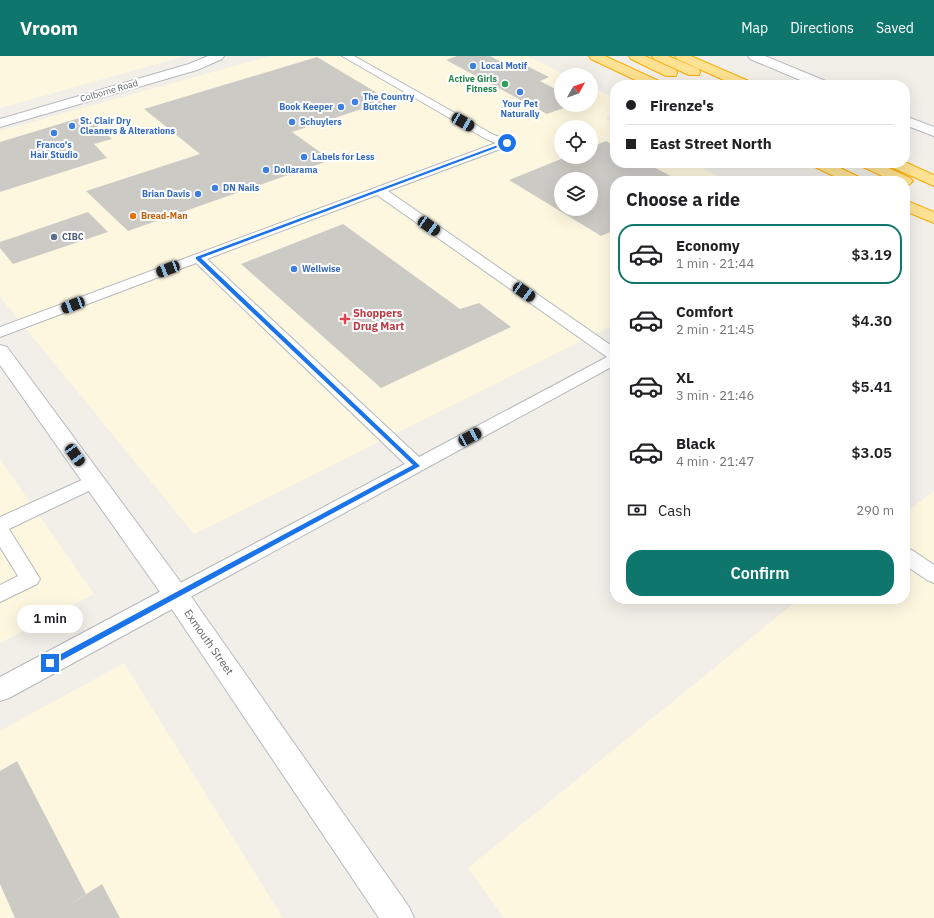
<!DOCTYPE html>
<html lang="en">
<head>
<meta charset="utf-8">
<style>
	body { margin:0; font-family:"IBM Plex Sans",sans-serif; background:#f2f2f2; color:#202124; height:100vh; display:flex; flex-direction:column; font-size:15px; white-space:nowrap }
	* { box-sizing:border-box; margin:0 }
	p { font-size:13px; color:#757577 }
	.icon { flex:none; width:22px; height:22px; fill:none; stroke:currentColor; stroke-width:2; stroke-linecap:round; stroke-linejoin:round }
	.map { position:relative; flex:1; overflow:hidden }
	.sheet { position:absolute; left:610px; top:120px; width:300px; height:428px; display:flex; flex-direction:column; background:#fff; border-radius:16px; box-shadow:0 4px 16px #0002 }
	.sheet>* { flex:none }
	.guide { position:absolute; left:610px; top:24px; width:300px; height:88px; border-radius:16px; box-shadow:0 4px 16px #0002; display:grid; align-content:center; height:88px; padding:0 16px; background:#fff }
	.needle { width:26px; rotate:50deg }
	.buttons { position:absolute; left:554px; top:12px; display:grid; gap:8px }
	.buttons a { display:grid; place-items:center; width:44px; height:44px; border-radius:50%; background:#fff; box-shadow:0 4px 16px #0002; font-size:20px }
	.end { position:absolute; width:18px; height:18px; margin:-9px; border:5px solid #1a73e8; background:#fff; box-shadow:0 0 0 2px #fff }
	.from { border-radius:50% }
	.bubble { position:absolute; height:28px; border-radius:14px; background:#fff; box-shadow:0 4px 16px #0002; font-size:13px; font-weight:600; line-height:28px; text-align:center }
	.car { position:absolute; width:12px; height:24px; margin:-12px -6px; border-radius:5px; box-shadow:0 0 3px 1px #0007; background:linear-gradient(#222 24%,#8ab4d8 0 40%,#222 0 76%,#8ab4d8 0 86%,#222 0) }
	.guide b { display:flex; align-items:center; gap:14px; height:38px; font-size:15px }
	.guide b+b { border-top:1px solid #e0e0e0 }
	.guide i { width:10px; height:10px; background:#202124 }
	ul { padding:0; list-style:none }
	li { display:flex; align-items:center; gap:12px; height:60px; margin:0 8px 6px; padding:0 8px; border:2px solid transparent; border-radius:16px }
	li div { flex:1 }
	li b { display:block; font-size:15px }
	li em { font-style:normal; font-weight:600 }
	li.active { border-color:#0f766e }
	li>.icon { width:36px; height:36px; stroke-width:1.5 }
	h2 { padding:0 16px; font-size:18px; line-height:48px }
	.pay { display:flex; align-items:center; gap:10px; height:44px; padding:0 16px; font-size:15px }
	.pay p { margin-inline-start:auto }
	.button { display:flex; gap:8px; margin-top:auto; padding:8px 16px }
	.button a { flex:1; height:46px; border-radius:16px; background:#0f766e; color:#fff; font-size:16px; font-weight:600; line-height:46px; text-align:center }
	header { display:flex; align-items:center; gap:24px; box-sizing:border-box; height:56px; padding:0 20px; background:#0f766e; color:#fff }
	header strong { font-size:19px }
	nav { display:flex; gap:22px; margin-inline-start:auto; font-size:14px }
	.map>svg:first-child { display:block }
</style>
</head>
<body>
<header>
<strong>Vroom</strong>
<nav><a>Map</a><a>Directions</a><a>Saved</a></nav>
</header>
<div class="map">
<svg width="934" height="862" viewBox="0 0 934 862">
	<rect width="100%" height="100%" fill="#f1efe8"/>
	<!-- commercial -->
	<g fill="#fef7e0" fill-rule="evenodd">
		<path d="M0 0H185L0 52Z"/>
		<path d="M270 0H527L566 19H561V49H591V31L615 42V57L606 63 615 67V107H692L727 125H615V268L194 478 0 241V75ZM561 71H591V101H561ZM561 123H591V153H561Z"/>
		<path d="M0 403 94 538 0 587Z"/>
		<path d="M934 435V862H504L468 812 799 543H905V457Z"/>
		<path d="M124 607 283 862H0V675Z"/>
	</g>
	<!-- building -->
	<g fill="#cccac5" fill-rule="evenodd">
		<path d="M457 0H490L515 13 525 9 549 21 540 25 561 36V49H572L547 58 446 4Z"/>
		<path d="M317 1 389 44 292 76 331 104 128 175 86 135 200 98 144 53Z"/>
		<path d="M86 60 112 83 94 88 107 102 0 136V86Z"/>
		<path d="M606 85 615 90V107H646L680 125H615V174L601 180 509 124 566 101H591V91ZM561 123H591V153H561Z"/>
		<path d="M88 156 108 176 13 208 0 192V186Z"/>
		<path d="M343 168 460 253 479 247 511 271 381 332 241 208Z"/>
		<path d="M17 705 86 838 60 855 102 828 120 862H15L0 828V715Z"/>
	</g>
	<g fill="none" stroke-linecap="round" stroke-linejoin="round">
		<defs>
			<g id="service">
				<path d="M342 0H354L494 79 511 85 513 87 511 89 388 135 615 292V309L183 545 176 547 169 545 166 539 169 533 405 408 196 207 0 281V271L496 87 486 83ZM377 139 607 301 419 401 207 203Z"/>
				<path d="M93 419 99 420 102 425 99 430 9 473 40 523 37 528 0 546V529L18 520 0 491V461Z"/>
				<path d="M905 492 912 494 934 509V527L927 524 905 509Z"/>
			</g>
			<g id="minor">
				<path d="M208 0H224L222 3 197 14 0 71V63L189 8Z"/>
				<path d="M748 0H765L828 26 830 29H812L750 3Z"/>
				<path d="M905 60 934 71V80L905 69Z"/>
			</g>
			<path id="tertiary" d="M176 529 185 532 188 539 185 546 9 642 0 645V621L167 532Z"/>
			<path id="secondary" d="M0 289 7 291 185 532 409 851 414 862H379L167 546 0 309Z"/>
			<g id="motorway">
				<path d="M589 0H605L661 26 663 29H646L591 3Z"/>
				<path d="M629 0H645L676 14 677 17 676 20H666L631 3Z"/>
				<path d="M652 0H668L699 13 700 16 699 19H689L654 3Z"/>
				<path d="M675 0H691L751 26 753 29H735L677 3Z"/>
				<path d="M905 106 934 119V130L889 110 887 107Z"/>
				<path d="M811 107H830L861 122 864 125H844L813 110Z"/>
				<path d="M859 107H878L910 122 913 125 910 128 905 130V125H893L861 110Z"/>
				<path d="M905 144 934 156V167L905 155Z"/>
			</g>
		</defs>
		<!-- service casing -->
		<use href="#service" stroke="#b5b8bc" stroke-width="2"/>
		<!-- minor casing -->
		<use href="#minor" stroke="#b5b8bc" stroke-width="2"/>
		<!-- tertiary casing -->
		<use href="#tertiary" stroke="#b5b8bc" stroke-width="2"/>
		<!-- secondary casing -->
		<use href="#secondary" stroke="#b6babf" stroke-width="2"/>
		<!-- motorway casing -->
		<use href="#motorway" stroke="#f9ab00" stroke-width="2"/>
		<!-- service -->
		<use href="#service" fill="#fff" fill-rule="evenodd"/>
		<!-- minor -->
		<use href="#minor" fill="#fff" fill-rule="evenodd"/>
		<!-- tertiary -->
		<use href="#tertiary" fill="#fff" fill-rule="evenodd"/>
		<!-- secondary -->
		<use href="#secondary" fill="#fff" fill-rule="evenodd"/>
		<!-- motorway -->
		<use href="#motorway" fill="#fde293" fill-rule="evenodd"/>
	</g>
	<!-- route -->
	<path fill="#1a73e8" d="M506 86 509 87 201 202 420 410 53 609H48V605L413 409 196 203V201Z"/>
	<!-- markers -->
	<g fill="#3f7fe0" stroke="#fff" stroke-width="1.5">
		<circle cx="473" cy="10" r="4"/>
		<circle cx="520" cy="36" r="4"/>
		<circle cx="355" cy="46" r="4"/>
		<circle cx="341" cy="51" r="4"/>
		<circle cx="292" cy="66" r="4"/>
		<circle cx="72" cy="70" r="4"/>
		<circle cx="54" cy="77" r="4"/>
		<circle cx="304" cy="101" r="4"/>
		<circle cx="266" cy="114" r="4"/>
		<circle cx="215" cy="132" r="4"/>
		<circle cx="198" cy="138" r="4"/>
		<circle cx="294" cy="213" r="4"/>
	</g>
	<circle fill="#2e9e5b" stroke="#fff" stroke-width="1.5" cx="505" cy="28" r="4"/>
	<circle fill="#e8710a" stroke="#fff" stroke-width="1.5" cx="133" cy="160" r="4"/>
	<circle fill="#5c6f8a" stroke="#fff" stroke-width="1.5" cx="54" cy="181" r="4"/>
	<path fill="#e0444e" stroke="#fff" stroke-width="1.5" d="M343 257h4v4h4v4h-4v4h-4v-4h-4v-4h4z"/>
	<g text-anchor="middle" stroke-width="4" stroke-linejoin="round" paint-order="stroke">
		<!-- far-shop labels -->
		<g font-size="9" font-weight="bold" fill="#366cbe" stroke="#fff" text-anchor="start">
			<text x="481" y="13">Local Motif</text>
			<text x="363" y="44">The Country<tspan x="363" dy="10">Butcher</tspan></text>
			<text x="520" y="51" text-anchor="middle">Your Pet<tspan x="520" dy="10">Naturally</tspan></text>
			<text x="333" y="54" text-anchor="end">Book Keeper</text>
			<text x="80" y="68">St. Clair Dry<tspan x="80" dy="10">Cleaners &amp; Alterations</tspan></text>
			<text x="300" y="69">Schuylers</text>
			<text x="54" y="92" text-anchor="middle">Franco's<tspan x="54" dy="10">Hair Studio</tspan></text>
			<text x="312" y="104">Labels for Less</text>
			<text x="274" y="117">Dollarama</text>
			<text x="223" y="135">DN Nails</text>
			<text x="190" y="141" text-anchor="end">Brian Davis</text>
			<text x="302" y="216">Wellwise</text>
		</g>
		<!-- far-leisure labels -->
		<g font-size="9" font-weight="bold" fill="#27864d" stroke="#fff" text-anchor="end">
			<text x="497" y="26">Active Girls<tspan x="497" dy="10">Fitness</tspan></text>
		</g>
		<!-- far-street labels -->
		<g font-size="9" fill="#5f6368" stroke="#fff">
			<text transform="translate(109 35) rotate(-16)" y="3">Colborne Road</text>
		</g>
		<!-- far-food labels -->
		<g font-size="9" font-weight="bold" fill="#c56008" stroke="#fff" text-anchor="start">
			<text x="141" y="163">Bread-Man</text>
		</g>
		<!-- far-service labels -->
		<g font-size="9" font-weight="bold" fill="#4e5e75" stroke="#fff" text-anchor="start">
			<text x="62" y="184">CIBC</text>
		</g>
		<!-- health labels -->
		<g font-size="11" font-weight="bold" fill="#be3a42" stroke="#fff" text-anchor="start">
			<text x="353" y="261">Shoppers<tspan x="353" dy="13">Drug Mart</tspan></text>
		</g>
		<!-- street labels -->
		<g font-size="11" fill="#5f6368" stroke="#fff">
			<text transform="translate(209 586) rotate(55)" y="4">Exmouth Street</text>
		</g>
	</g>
</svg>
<div class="buttons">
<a><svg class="needle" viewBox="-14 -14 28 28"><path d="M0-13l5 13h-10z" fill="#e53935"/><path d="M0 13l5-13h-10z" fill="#757577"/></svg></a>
<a><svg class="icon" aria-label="locate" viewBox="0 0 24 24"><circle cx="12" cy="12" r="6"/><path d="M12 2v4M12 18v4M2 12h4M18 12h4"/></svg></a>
<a><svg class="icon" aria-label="layers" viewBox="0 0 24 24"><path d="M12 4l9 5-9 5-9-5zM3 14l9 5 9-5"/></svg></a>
</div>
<i class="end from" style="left:507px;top:87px"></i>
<i class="end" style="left:50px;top:607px"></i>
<div class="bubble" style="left:17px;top:549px;width:66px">1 min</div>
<i class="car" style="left:463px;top:66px;rotate:120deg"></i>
<i class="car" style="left:429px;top:170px;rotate:125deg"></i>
<i class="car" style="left:168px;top:213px;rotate:249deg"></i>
<i class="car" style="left:524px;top:236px;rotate:125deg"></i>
<i class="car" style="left:73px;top:249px;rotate:249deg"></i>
<i class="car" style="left:470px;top:381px;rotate:62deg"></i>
<i class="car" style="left:75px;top:399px;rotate:144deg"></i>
<div class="guide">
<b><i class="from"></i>Firenze's</b>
<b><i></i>East Street North</b>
</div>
<section class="sheet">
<h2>Choose a ride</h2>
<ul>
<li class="active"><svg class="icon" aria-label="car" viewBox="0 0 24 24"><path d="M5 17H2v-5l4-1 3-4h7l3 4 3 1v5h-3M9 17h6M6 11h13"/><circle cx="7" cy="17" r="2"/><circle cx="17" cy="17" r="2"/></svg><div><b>Economy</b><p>1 min · 21:44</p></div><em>$3.19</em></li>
<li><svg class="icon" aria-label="car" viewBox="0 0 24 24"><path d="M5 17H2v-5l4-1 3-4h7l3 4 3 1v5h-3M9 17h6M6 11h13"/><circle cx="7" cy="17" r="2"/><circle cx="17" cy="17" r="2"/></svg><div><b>Comfort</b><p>2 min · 21:45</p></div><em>$4.30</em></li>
<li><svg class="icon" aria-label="car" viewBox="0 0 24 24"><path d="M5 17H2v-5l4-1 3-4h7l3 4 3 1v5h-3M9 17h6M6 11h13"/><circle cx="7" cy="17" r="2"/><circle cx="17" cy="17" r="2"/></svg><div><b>XL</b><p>3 min · 21:46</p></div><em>$5.41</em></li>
<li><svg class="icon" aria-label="car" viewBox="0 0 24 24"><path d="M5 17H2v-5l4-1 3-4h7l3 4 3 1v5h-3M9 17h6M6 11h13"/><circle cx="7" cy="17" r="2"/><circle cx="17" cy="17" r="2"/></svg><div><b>Black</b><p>4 min · 21:47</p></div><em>$3.05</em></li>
</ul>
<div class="pay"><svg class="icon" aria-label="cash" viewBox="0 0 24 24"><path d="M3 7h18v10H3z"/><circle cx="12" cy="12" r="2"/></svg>Cash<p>290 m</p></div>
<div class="button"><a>Confirm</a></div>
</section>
</div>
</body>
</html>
